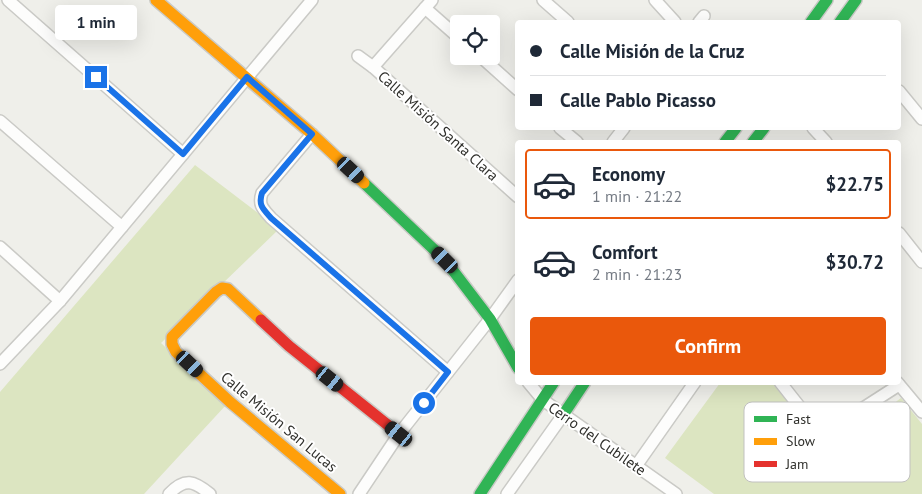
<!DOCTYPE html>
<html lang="en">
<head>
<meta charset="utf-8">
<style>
	body { margin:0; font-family:"PT Sans",sans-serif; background:#f6f6f7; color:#1f2937; height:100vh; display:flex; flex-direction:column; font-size:19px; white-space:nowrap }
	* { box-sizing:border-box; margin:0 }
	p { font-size:16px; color:#747a83 }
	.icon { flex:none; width:28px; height:28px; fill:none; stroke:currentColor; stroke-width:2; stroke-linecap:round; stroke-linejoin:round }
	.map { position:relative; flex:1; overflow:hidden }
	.side { position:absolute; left:515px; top:140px; width:386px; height:245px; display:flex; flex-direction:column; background:#fff; border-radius:5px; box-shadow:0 5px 20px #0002 }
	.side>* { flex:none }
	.top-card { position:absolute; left:515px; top:20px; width:386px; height:110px; border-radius:5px; box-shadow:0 5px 20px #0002; display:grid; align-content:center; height:110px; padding:0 15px; background:#fff }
	.buttons { position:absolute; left:450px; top:15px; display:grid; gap:10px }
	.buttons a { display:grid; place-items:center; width:50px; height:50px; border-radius:5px; background:#fff; box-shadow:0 5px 20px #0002; font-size:25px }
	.end { position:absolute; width:22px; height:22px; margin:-11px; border:6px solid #1a73e8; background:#fff; box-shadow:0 0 0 2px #fff }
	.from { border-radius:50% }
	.bubble { position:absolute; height:35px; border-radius:5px; background:#fff; box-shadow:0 5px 20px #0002; font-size:16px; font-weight:600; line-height:35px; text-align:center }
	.car { position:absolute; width:15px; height:30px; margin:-15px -8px; border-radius:6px; box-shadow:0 0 4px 1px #0007; background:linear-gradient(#222 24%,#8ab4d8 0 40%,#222 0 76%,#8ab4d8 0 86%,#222 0) }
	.top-card b { display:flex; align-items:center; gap:18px; height:48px; font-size:19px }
	.top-card b+b { border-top:1px solid #e0e1e3 }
	.top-card i { width:12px; height:12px; background:#1f2937 }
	ul { padding:9px 0 0; list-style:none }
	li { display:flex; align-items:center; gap:15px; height:70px; margin:0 10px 8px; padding:0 5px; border:2px solid transparent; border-radius:5px }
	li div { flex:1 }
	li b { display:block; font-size:19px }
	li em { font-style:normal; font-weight:600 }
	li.active { border-color:#ea580c }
	li>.icon { width:45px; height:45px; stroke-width:1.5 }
	.button { display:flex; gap:10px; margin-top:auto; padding:10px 15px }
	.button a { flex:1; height:58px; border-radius:5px; background:#ea580c; color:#fff; font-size:20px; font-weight:600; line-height:58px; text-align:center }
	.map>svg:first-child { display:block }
</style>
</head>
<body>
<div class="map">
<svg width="922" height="494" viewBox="0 0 922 494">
	<rect width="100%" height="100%" fill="#efefea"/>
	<!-- green -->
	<g fill="#dce5c1">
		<path d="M195 165 279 229 161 343 226 405 144 494H0V392Z"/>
		<path d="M720 383H772L811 430 821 437 832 439H846L901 398 922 424V494H714L665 458Z"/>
	</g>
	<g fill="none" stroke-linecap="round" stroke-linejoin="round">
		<defs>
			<g id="street">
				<path d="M8 0 183 154"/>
				<path d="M543 0 568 22"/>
				<path d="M655 0 675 22"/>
				<path d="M425 8 459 38"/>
				<path d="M699 22 704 16"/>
				<path d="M358 56 373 67 518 197"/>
				<path d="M480 56 518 90"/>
				<path d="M373 67 432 0"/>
				<path d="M899 91 922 119"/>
				<path d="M0 121 122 227"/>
				<path d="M560 128 577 142"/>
				<path d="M813 128 826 142"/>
				<path d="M312 134 262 193C258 205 263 209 271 218L448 372"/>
				<path d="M613 142 624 128"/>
				<path d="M899 233 922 262"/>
				<path d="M0 247 60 301"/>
				<path d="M0 364 60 301 312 0"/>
				<path d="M528 382 543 400 676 494"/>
				<path d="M780 382 810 420C820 426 829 427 840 423L899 385"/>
				<path d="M897 382 922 412"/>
				<path d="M636 466 695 382"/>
				<path d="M169 494C185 477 194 481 210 494"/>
				<path d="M359 494 399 434 490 319 518 280"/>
				<path d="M507 494 563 415"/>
			</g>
			<g id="fast">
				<path d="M811 22 827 0"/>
				<path d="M840 22 856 0"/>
				<path d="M725 142 736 128"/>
				<path d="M753 142 764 128"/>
				<path d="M364 183 445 260 490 319 518 368"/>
				<path d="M563 415 585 382"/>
				<path d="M480 494 554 382"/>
			</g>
			<g id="slow">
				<path d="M156 0 312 134 364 183"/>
				<path d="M261 320 228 289 222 288 216 292 172 337V344L176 352 230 402 340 494"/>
			</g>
			<path id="jam" d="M261 320 289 346 399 434"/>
		</defs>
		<!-- street casing -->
		<use href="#street" stroke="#cacac6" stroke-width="14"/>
		<!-- fast casing -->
		<use href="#fast" stroke="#cacac6" stroke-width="14"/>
		<!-- slow casing -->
		<use href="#slow" stroke="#cacac6" stroke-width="14"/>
		<!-- jam casing -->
		<use href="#jam" stroke="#cacac6" stroke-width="14"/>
		<!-- street -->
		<use href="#street" stroke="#fdfdfc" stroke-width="11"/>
		<!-- fast -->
		<use href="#fast" stroke="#30b455" stroke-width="11"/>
		<!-- slow -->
		<use href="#slow" stroke="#ff9f0a" stroke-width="11"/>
		<!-- jam -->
		<use href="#jam" stroke="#e5322d" stroke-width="11"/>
	</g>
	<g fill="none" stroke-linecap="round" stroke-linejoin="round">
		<!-- route -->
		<path stroke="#1a73e8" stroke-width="6" d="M96 77 183 154 247 77 312 134 262 193C258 205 263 209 271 218L448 372 424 403"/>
	</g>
	<g text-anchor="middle" stroke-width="4" stroke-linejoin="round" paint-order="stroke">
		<!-- street labels -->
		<g font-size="15" fill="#30302c" stroke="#fff">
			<text transform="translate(438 126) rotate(42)" y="5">Calle Misión Santa Clara</text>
			<text transform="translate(279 422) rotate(40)" y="5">Calle Misión San Lucas</text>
			<text transform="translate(597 439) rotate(35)" y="5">Cerro del Cubilete</text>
		</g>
	</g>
	<!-- legend -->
	<rect x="744" y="402" width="166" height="80" rx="8" fill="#fff" stroke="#c1c1c0" stroke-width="1"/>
	<rect x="754" y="416" width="23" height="6" fill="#30b455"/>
	<rect x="754" y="438" width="23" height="7" fill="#ff9f0a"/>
	<rect x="754" y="461" width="23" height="6" fill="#e5322d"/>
	<g font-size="14" fill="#30302c">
		<text x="786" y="424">Fast</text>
		<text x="786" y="446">Slow</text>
		<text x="786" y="469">Jam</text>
	</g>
</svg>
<div class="buttons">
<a><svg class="icon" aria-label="locate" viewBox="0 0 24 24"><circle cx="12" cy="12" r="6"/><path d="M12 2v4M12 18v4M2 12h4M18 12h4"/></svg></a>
</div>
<i class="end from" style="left:424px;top:403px"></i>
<i class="end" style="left:96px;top:77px"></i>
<div class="bubble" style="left:55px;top:5px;width:82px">1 min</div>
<i class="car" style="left:351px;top:170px;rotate:133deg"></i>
<i class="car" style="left:445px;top:260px;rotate:315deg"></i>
<i class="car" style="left:190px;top:364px;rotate:133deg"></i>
<i class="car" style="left:330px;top:379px;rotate:129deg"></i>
<i class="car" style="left:399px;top:434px;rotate:309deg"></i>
<div class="top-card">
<b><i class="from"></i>Calle Misión de la Cruz</b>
<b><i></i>Calle Pablo Picasso</b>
</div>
<section class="side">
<ul>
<li class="active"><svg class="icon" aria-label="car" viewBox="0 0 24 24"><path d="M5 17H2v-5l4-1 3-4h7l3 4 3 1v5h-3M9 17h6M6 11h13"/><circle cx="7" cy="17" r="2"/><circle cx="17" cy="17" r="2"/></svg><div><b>Economy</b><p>1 min · 21:22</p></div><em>$22.75</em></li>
<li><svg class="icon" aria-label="car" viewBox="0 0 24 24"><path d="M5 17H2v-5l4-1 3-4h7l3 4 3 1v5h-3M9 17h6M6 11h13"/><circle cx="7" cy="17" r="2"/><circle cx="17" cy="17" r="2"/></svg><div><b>Comfort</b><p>2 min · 21:23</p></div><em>$30.72</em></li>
</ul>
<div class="button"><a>Confirm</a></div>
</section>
</div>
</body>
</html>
